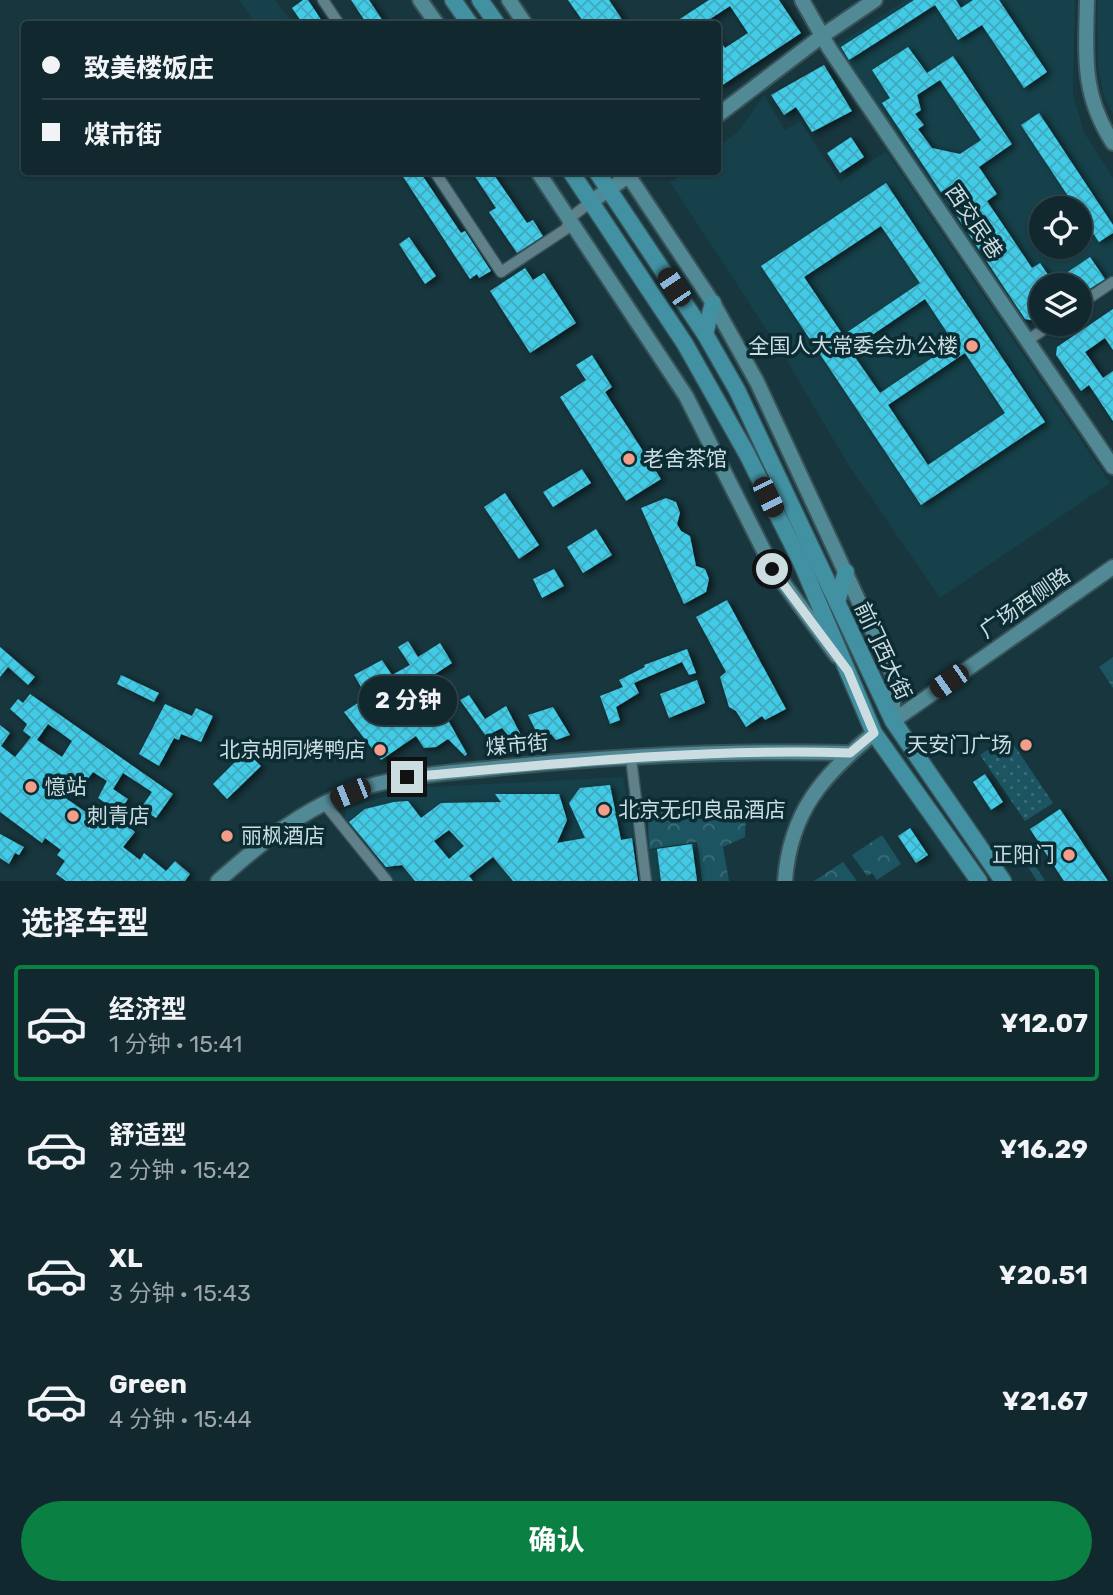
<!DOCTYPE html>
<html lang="zh">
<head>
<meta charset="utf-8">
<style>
	body { margin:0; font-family:Rubik,"Noto Sans SC",sans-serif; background:#1e343a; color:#f1f3f6; height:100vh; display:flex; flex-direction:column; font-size:26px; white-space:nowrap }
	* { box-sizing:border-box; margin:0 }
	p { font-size:23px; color:#9ca6aa }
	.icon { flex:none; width:38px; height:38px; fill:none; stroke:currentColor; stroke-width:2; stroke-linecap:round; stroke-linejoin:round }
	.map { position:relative; height:881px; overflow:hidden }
	.panel { display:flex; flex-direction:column; background:#11282e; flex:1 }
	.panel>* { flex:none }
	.top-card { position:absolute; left:21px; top:21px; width:700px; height:154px; border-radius:7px; box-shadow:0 2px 5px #0004,0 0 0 2px #30444a; display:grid; align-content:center; height:154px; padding:0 21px; background:#11282e }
	.controls { position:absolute; left:1029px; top:196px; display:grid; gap:14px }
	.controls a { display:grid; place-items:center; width:63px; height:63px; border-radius:50%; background:#11282e; box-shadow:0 2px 5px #0004,0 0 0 2px #30444a; font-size:35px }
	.end { position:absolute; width:32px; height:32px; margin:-16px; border:9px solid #ccdde2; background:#111; box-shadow:0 0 0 4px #111 }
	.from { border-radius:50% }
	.bubble { position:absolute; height:49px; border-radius:24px; background:#11282e; box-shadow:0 2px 5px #0004,0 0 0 2px #30444a; font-size:23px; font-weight:700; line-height:49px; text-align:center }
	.car { position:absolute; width:21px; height:42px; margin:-21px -10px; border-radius:9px; box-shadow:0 0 5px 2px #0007; background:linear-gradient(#222 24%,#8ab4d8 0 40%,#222 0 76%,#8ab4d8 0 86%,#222 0) }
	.top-card b { display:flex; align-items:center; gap:24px; height:66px; font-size:26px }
	.top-card b+b { border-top:2px solid #30444a }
	.top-card i { width:18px; height:18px; background:#f1f3f6 }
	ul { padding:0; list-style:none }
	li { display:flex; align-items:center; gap:21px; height:116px; margin:0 14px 10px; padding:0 7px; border:4px solid transparent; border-radius:7px }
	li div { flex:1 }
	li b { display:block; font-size:26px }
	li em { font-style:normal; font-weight:700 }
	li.active { border-color:#0b8043 }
	li>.icon { width:63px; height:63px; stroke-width:1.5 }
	h2 { padding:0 21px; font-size:32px; line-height:84px }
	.cta { display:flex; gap:14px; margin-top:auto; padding:14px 21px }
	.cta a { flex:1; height:80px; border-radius:42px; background:#0b8043; color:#fff; font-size:28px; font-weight:700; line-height:80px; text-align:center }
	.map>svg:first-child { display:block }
</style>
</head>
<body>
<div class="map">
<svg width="1113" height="881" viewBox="0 0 1113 881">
	<defs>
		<pattern id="grass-dots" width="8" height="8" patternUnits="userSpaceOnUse" patternTransform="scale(1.75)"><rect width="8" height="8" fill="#1c5561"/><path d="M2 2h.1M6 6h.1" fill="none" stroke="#3c6d77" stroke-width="1.8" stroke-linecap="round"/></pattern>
		<pattern id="park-crowns" width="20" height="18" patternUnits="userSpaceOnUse" patternTransform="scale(1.75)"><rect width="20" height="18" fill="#1c5561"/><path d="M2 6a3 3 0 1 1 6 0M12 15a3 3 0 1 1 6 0" fill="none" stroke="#3c6d77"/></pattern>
		<pattern id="building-cross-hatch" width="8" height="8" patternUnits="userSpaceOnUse" patternTransform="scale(1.75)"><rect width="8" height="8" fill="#42cbe6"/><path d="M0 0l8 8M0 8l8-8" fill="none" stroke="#41a9be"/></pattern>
		<filter id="shadow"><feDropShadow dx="4" dy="2" stdDeviation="3.5" flood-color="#0009"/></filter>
	</defs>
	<rect width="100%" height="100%" fill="#17363d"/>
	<!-- built -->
	<g fill="#16414a" fill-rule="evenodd">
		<path d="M239 0H275L291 22 256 24Z"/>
		<path d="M905 0H1075L1073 94 1084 132 1113 178V277L1080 301V285H1041V322L1031 321 1015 308 837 45ZM1041 208H1080V247H1041Z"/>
		<path d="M1097 0H1113V114L1104 96 1098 68Z"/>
		<path d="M764 95 785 130 800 121 840 182 886 151 1110 483 940 598 846 461 787 361 670 182 685 172H718V147L738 132Z"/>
		<path d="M623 777 642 881H392L344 821 346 809 411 788Z"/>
		<path d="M696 843 701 881H651L649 850Z"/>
	</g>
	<!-- grass -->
	<g fill="url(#grass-dots)">
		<path d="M1008 736 1053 803 1025 821 980 755Z"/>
		<path d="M1026 852 1045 881H1037L1021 856Z"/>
	</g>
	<!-- park -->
	<g fill="url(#park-crowns)">
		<path d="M1113 657V688L1099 667Z"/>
		<path d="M735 801 746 811 745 837 723 847 729 881H702L697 842 649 849 648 819H661V810L695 809V813H713L714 818 725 817Z"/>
		<path d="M882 835 901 864 877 880 872 873 867 876 852 855Z"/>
		<path d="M843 862 857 881H814Z"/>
	</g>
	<!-- building -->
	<g fill="url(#building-cross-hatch)" fill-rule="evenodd" filter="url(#shadow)">
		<path d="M303 0H308L324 24H303L292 8Z"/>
		<path d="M351 0H369L385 24H367Z"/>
		<path d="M568 0H609L625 24H585Z"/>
		<path d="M709 0H779L801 33 718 88V37L725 48 748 33 730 6 707 21 709 24H672Z"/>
		<path d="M914 0H956L961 8 973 0H999L1047 72 1024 88 982 25 958 40 935 5 849 60 841 47Z"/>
		<path d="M908 47 927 73 953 56 1012 144 979 167 997 194 987 201 1032 268 1040 263 1053 282 1090 257 1105 279 1080 295V285H1041V322L1025 319 882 103 890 98 872 70ZM940 80 981 140 960 154 932 148 918 129 924 125 915 114 921 110 917 95Z"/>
		<path d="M824 65 852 111 812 132 796 107 784 115 771 95Z"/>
		<path d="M1039 113 1113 225V233L1099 242 1080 214V208H1076L1021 125Z"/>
		<path d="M851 137 864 157 840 173 827 153Z"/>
		<path d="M400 172H420L461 233 465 231 491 271 479 278 477 274 470 279Z"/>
		<path d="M472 172H492L527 223 533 220 543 236 517 253 489 212 496 208Z"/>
		<path d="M886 183 1045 422 921 505 761 266ZM881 226 920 283 843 335 804 277ZM925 299 954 343 880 393 850 350ZM965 353 1005 413 928 465 888 405Z"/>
		<path d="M409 237 436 276 425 284 399 244Z"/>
		<path d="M525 268 533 280 544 273 576 323 530 353 490 291Z"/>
		<path d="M1113 309V350L1105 338 1085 352 1103 378 1113 371V421L1089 385 1081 391 1056 355 1057 347Z"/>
		<path d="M592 355 612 387 605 392 661 479 626 501 560 397 586 380 576 365Z"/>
		<path d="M582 469 591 483 553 507 543 492Z"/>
		<path d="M505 493 539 545 519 559 484 507Z"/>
		<path d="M666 498 676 502 680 513 677 524 681 531 690 536 696 566 705 569 709 579 706 592 684 604 641 508Z"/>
		<path d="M596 529 612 555 583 573 567 547Z"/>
		<path d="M554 569 564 586 542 598 533 579Z"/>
		<path d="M727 600 786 709 765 720 762 716 746 727 736 711 729 707 720 677 726 672 696 617Z"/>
		<path d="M408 641 418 657 440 643 452 663 420 684 444 713 467 754 465 756 448 739 436 747 424 748 416 736 381 760 344 712 367 697 354 675 382 660 392 675 410 665 398 647Z"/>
		<path d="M0 647 35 677 28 685 8 667 0 677Z"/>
		<path d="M687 649 696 673 689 675 682 662 634 683 639 693 616 707 620 720 610 724 600 696 623 687 619 680 645 667 644 665Z"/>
		<path d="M121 675 159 693 154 702 117 684Z"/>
		<path d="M697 680 705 703 669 718 660 694Z"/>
		<path d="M30 694 173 794 156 818 141 808 152 792 123 773 113 789 128 799 119 812 98 798 107 781 93 772 87 780 78 773 72 783 64 777 55 791 108 827 119 813 125 818 122 822 135 832 123 847 140 860 144 853 166 871 175 861 190 874 185 881H66L56 874 65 861 57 855 61 850 45 838 42 843 0 812V725L10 733 1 746 15 757 31 737 23 731 27 724 10 709 18 699 23 703ZM48 724 72 741 62 757 37 740Z"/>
		<path d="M469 695 485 719 506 706 521 735 513 741 502 728 486 736 460 700Z"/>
		<path d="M165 704 192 716 196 708 213 716 201 742 181 734 179 740 174 738 159 766 139 754Z"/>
		<path d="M553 707 570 735 556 740 551 734 540 739 528 715Z"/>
		<path d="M246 751 261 766 227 799 213 784Z"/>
		<path d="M985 774 1003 802 991 810 973 782Z"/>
		<path d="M610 785 621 840 632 838 638 881H513L493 857 469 876 473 881H415L402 865 386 867 349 822 365 809 394 802 408 801 421 818 441 803 501 802 495 794H559L567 820 557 843 585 838 569 803 580 788ZM449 830 464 846 449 859 434 841Z"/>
		<path d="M1060 809 1108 881H1064L1030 829Z"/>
		<path d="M910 828 928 855 916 863 898 836Z"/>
		<path d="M0 834 24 847 19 855 15 853 9 864 0 858Z"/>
		<path d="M692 844 697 881H661L657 849Z"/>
	</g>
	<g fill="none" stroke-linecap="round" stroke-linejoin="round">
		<defs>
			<g id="street">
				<path d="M323 0 339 24"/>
				<path d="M435 172 501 272 566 229 570 218 592 201"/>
				<path d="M1080 304 1113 282"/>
				<path d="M1028 340 1052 324"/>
				<path d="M631 758 646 881"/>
				<path d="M324 803 387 881"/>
			</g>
			<g id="secondary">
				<path d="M420 0 437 24"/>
				<path d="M509 0 525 24"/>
				<path d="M802 0 829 48 1113 467"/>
				<path d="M1087 0C1086 55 1081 94 1113 143"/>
				<path d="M718 115 822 36 875 0"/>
				<path d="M538 172 686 396 773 569 837 656"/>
				<path d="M626 172 713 303 757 382 893 675V720"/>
				<path d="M592 201 634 172"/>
				<path d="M893 721 1113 567"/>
				<path d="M218 881C251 852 285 823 325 803 378 776 437 774 495 768 612 756 732 750 850 753"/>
				<path d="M785 881C790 811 823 776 874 733"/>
			</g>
			<g id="primary">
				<path d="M453 0 470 24"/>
				<path d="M480 0 497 24"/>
				<path d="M571 172 685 344 747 454 801 562 874 733 979 881"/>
				<path d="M597 172 705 334 737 390 893 721 1003 881"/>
				<path d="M705 334 713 303"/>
				<path d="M837 602 846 572"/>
			</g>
		</defs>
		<!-- street casing -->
		<use href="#street" stroke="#395359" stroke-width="13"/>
		<!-- secondary casing -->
		<use href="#secondary" stroke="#395359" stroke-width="18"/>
		<!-- primary casing -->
		<use href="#primary" stroke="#395359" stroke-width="19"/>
		<!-- street -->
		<use href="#street" stroke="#608189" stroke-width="10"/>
		<!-- secondary -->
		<use href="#secondary" stroke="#518995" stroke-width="14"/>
		<!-- primary -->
		<use href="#primary" stroke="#4291a2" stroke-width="16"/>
	</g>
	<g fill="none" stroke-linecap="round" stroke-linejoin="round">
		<!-- route -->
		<path stroke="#ccdde2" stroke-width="9" d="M407 777C554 764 702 748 850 753L874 733 848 671 772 569"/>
	</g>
	<!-- markers -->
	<g fill="#f49e89" stroke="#0b2c33" stroke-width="2.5">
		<circle cx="972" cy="346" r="7"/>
		<circle cx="629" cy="459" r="7"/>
		<circle cx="1026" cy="745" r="7"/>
		<circle cx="380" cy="750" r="7"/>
		<circle cx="31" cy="787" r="7"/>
		<circle cx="604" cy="810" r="7"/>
		<circle cx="73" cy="816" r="7"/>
		<circle cx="227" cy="836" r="7"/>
		<circle cx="1069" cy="855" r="7"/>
	</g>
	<g text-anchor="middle" stroke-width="7" stroke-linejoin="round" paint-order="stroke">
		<!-- street labels -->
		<g font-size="21" fill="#ccdde2" stroke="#0b2c33">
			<text transform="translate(974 222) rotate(56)" y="7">西交民巷</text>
			<text transform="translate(1025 603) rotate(-35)" y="7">广场西侧路</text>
			<text transform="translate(883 651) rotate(65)" y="7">前门西大街</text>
			<text transform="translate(517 745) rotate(-5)" y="7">煤市街</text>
		</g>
		<!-- poi labels -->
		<g font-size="21" fill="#ccdde2" stroke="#0b2c33" text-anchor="start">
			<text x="958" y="353" text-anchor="end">全国人大常委会办公楼</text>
			<text x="643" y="466">老舍茶馆</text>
			<text x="1012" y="752" text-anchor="end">天安门广场</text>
			<text x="366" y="757" text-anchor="end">北京胡同烤鸭店</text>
			<text x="45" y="794">憶站</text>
			<text x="618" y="817">北京无印良品酒店</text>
			<text x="87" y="823">刺青店</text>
			<text x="241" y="843">丽枫酒店</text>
			<text x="1055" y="862" text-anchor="end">正阳门</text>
		</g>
	</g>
</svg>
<div class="controls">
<a><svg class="icon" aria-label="locate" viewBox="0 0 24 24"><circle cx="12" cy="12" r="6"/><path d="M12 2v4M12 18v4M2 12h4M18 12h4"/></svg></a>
<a><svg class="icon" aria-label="layers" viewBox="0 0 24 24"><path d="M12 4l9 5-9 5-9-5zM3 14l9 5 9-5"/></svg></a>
</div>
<i class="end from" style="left:772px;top:569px"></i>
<i class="end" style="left:407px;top:777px"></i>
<div class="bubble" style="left:359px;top:676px;width:98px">2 分钟</div>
<i class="car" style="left:674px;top:287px;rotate:326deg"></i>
<i class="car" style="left:768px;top:497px;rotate:154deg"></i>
<i class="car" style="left:949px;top:681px;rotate:235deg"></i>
<i class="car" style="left:350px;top:793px;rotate:248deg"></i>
<div class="top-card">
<b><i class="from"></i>致美楼饭庄</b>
<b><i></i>煤市街</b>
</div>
</div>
<section class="panel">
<h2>选择车型</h2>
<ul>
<li class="active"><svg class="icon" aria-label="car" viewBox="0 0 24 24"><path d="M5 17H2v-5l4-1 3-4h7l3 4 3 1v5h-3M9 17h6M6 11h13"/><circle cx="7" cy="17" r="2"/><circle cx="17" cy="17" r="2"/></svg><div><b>经济型</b><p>1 分钟 · 15:41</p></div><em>¥12.07</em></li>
<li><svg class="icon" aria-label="car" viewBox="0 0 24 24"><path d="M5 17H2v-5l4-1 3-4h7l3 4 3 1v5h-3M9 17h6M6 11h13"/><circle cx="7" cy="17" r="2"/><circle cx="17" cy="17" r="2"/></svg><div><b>舒适型</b><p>2 分钟 · 15:42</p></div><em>¥16.29</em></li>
<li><svg class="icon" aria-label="car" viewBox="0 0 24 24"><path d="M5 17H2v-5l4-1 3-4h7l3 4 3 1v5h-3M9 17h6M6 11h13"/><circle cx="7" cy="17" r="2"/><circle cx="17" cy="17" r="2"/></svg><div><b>XL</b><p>3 分钟 · 15:43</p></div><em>¥20.51</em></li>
<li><svg class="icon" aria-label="car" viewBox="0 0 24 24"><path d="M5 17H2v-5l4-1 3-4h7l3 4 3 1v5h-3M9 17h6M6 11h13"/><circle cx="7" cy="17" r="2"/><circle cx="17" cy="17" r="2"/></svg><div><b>Green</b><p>4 分钟 · 15:44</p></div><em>¥21.67</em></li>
</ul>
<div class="cta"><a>确认</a></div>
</section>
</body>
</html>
